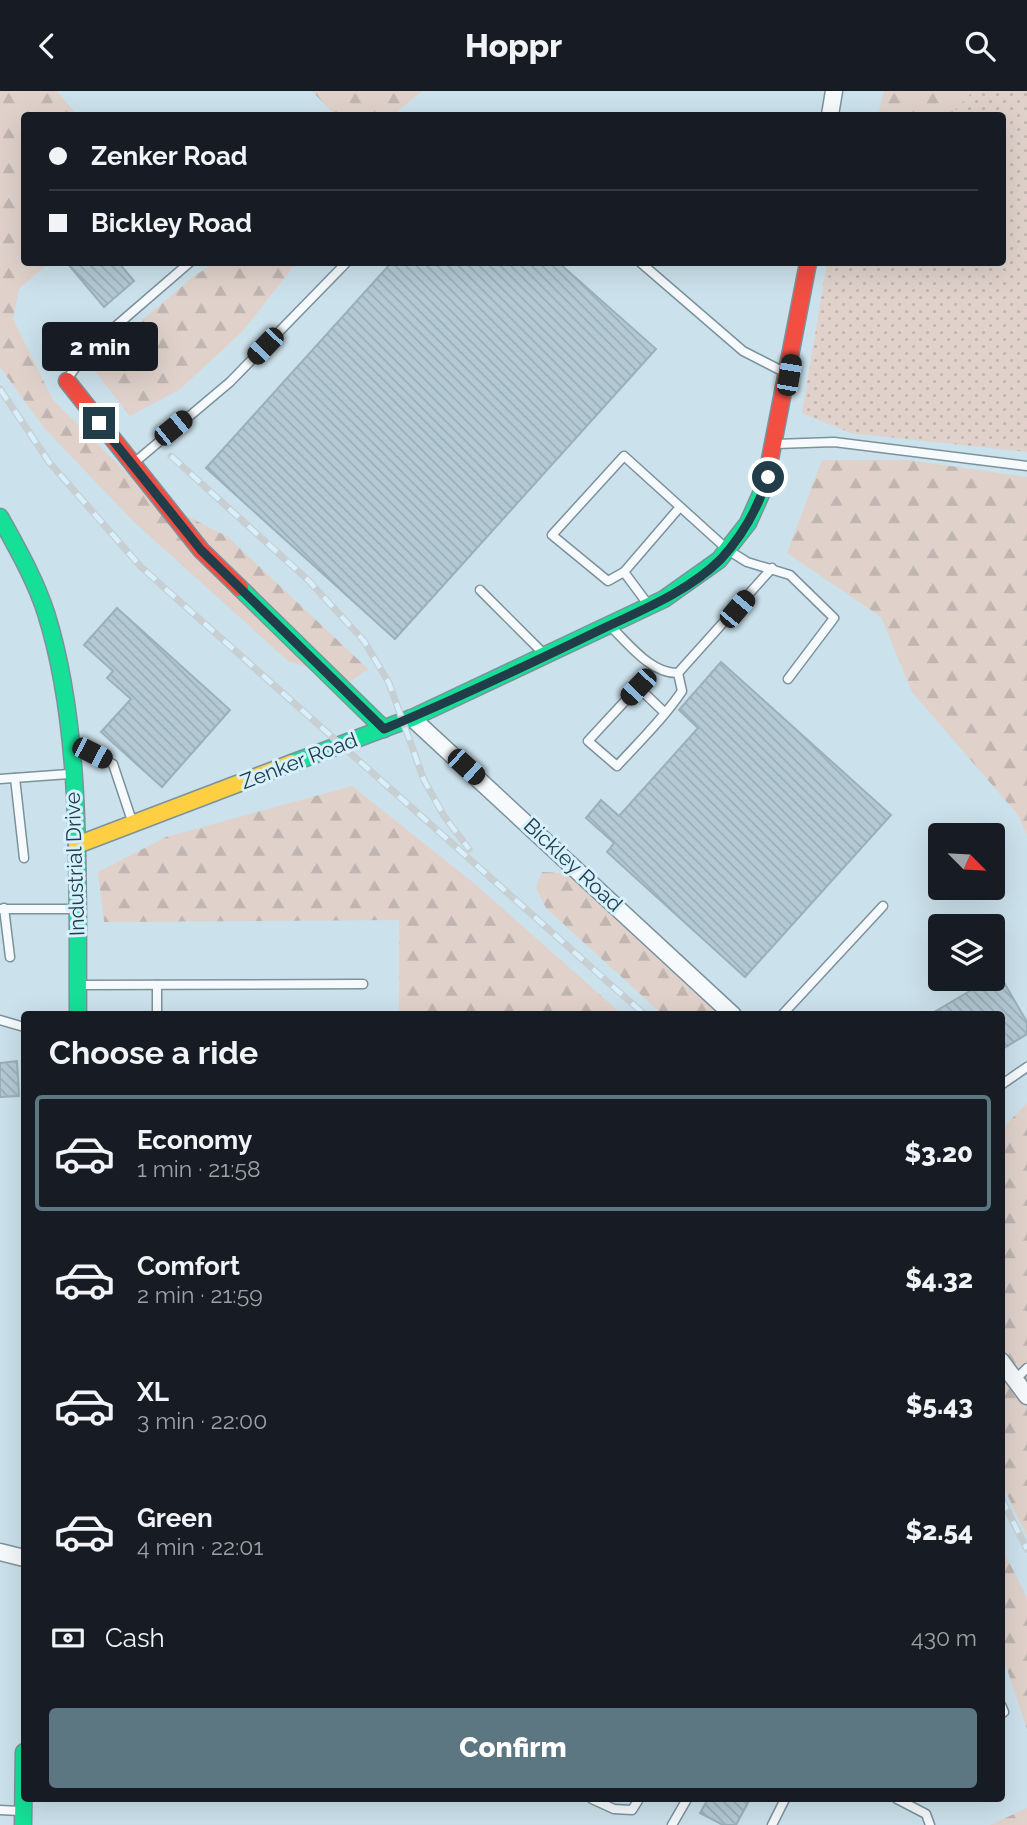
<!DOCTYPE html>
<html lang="en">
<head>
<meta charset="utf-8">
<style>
	body { margin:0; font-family:Raleway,sans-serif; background:#242831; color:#f1f3f6; height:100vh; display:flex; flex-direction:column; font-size:26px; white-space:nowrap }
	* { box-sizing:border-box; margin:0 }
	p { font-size:23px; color:#9ea1a6 }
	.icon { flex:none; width:38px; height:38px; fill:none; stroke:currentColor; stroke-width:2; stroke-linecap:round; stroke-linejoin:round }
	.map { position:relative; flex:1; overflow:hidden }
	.side { position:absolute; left:21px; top:920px; width:984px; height:791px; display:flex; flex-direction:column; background:#171b24; border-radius:7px; box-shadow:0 7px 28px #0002 }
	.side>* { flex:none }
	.banner { position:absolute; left:21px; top:21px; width:985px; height:154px; border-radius:7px; box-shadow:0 7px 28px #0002; display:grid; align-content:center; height:154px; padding:0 28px; background:#171b24 }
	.needle { width:46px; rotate:114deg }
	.buttons { position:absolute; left:928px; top:732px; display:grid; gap:14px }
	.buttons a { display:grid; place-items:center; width:77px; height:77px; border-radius:7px; background:#171b24; box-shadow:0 7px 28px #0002; font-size:35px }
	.end { position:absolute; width:32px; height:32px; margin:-16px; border:9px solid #213d49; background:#fff; box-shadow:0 0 0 4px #fff }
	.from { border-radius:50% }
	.bubble { position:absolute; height:49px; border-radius:7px; background:#171b24; box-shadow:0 7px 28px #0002; font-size:23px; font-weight:800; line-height:49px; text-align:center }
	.car { position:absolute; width:21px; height:42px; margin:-21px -10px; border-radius:9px; box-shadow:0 0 5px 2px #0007; background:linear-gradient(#222 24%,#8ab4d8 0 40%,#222 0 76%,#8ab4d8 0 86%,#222 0) }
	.banner b { display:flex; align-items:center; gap:24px; height:66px; font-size:26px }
	.banner b+b { border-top:2px solid #363941 }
	.banner i { width:18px; height:18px; background:#f1f3f6 }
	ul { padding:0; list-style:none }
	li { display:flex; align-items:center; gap:21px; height:116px; margin:0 14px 10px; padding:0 14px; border:4px solid transparent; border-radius:7px }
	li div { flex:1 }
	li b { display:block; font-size:26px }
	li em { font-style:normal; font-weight:800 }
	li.on { border-color:#5c7682 }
	li>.icon { width:63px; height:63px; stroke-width:1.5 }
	h2 { padding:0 28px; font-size:32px; line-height:84px }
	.pay { display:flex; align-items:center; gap:18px; height:77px; padding:0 28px; font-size:26px }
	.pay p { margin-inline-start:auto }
	.cta { display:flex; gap:14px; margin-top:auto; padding:14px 28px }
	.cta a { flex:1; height:80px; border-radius:7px; background:#5c7682; color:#fff; font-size:28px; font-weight:800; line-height:80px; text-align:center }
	header { display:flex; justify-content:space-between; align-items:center; height:91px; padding:0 28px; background:#171b24; font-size:32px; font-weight:800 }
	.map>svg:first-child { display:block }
</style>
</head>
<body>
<header><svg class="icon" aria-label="back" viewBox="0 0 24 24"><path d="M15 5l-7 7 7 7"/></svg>Hoppr<svg class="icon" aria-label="search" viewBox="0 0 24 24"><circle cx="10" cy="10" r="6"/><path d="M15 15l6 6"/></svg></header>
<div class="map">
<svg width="1027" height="1734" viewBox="0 0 1027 1734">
	<defs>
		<pattern id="grass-dots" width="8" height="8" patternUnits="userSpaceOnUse" patternTransform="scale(1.75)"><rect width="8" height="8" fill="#e0d2cb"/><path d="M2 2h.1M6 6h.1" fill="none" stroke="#c0b5b0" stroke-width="1.8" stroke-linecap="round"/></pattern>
		<pattern id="forest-firs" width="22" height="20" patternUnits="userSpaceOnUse" patternTransform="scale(1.75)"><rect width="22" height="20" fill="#e0d2cb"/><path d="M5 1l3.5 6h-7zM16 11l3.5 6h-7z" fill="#c0b5b0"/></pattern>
		<pattern id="building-back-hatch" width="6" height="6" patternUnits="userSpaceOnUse" patternTransform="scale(1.75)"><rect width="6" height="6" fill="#b3cad4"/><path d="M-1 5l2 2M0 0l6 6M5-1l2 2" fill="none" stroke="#9aaeb8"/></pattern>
	</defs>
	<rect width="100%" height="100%" fill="#cbe1eb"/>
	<!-- grass -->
	<path fill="url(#grass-dots)" d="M973 0H1027V361L851 342 802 322 827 172H1003V24H950Z"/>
	<!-- forest -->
	<g fill="url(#forest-firs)">
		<path d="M0 0H57L77 24H24V172H49L19 198 13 228 53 309 152 407 228 446 368 578 351 590 288 570 134 431 45 338 0 276Z"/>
		<path d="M312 0H422L393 24H335Z"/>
		<path d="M884 0H973L950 24H878Z"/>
		<path d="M215 172H296L243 240 179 299 130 325 90 274 194 185Z"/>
		<path d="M822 369H908L1027 386V744L1018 724 912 601 881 526 787 462Z"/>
		<path d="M352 695 475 793 623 924H399V829L104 831 98 781 166 746Z"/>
		<path d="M542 781 582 783 733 924H663L546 817 536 797Z"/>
		<path d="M1027 1012V1445L1001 1391V1039Z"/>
		<path d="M1001 1455 1027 1507V1638L1001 1560Z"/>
		<path d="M1027 1717V1734H990Z"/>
	</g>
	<!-- building -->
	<g fill="url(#building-back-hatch)" stroke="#9ab0ba" stroke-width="2">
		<path d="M67 172H119L134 190 104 216Z"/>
		<path d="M391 172H559L656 258 395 548 206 377Z"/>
		<path d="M117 517 230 619 162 696 101 641 131 608 107 587 113 580 84 554Z"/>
		<path d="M721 571 891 724 745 886 607 761 614 752 586 727 601 709 619 725 698 637 679 619Z"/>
		<path d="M999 883 1027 931V943L1001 959V924H929Z"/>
		<path d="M17 970 19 1005 0 1006V972Z"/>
		<path d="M708 1708H750L736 1734H723L700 1722Z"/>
	</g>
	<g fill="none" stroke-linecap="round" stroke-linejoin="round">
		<defs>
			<g id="lane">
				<path d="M641 172 743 260 786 282"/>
				<path d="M68 287 87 260 189 172"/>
				<path d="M776 353 834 351 1027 375"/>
				<path d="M135 371 230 291 346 172"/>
				<path d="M680 416 624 481 608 490 552 444 624 365 728 459 747 471 790 484 834 527 788 588"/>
				<path d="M624 481 647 512"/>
				<path d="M480 499 544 563"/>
				<path d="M611 536C629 553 651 583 678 582L772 477"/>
				<path d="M665 622 638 596 588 650 617 675C639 651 664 627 682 600L678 582"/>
				<path d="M73 652 113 673 132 730"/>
				<path d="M15 687 24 767"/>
				<path d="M0 688 69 683"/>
				<path d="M4 817 10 866"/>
				<path d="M0 818H75"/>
				<path d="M81 894 363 893"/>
				<path d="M157 894V924"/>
				<path d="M782 924 883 815"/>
				<path d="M0 929 24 936"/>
				<path d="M1001 994 1027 976"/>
				<path d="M1015 1289 1027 1277"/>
				<path d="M1001 1614 1004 1621 1001 1623"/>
				<path d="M592 1708 614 1718 632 1719 639 1708"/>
				<path d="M897 1708 926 1723 930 1734"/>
				<path d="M0 1719 20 1720"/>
				<path d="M672 1734 687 1708"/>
				<path d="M772 1734 785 1708"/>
			</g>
			<g id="street">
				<path d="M830 24 834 0"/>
				<path d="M412 627 733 924"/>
				<path d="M1001 1270 1027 1305"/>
				<path d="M0 1461 24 1467"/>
			</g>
			<g id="fast">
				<path d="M0 426C17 457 35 488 46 522 84 642 77 798 78 924"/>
				<path d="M240 497 384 638"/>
				<path d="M292 672 412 627 664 508 719 469 748 432 765 394"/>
				<path d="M23 1734 24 1661"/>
			</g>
			<path id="slow" d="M77 754 292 672"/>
			<g id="jam">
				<path d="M67 290 201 459 240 497"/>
				<path d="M765 394 808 172"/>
			</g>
		</defs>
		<!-- lane casing -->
		<use href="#lane" stroke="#7b929c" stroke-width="11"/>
		<!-- street casing -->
		<use href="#street" stroke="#7b929c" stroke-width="19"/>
		<!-- fast casing -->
		<use href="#fast" stroke="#7b929c" stroke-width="19"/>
		<!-- slow casing -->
		<use href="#slow" stroke="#7b929c" stroke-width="19"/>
		<!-- jam casing -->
		<use href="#jam" stroke="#7b929c" stroke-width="19"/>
		<!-- lane -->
		<use href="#lane" stroke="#f7fafc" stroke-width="8"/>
		<!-- street -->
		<use href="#street" stroke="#f7fafc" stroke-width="16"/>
		<!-- fast -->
		<use href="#fast" stroke="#16e098" stroke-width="16"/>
		<!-- slow -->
		<use href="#slow" stroke="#ffcf43" stroke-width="16"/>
		<!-- jam -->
		<use href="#jam" stroke="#f24e42" stroke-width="16"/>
		<defs>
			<g id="rail">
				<path d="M0 298 49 371 141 476 645 924"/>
				<path d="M171 365 309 490 364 550 389 592 424 689 444 725 469 758"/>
				<path d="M1001 1407 1027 1458"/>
			</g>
		</defs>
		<!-- rail casing -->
		<use href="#rail" stroke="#c8cfd2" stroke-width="7"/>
		<!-- rail -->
		<use href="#rail" stroke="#d6f1fd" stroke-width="4.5" stroke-dasharray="13" stroke-linecap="butt"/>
	</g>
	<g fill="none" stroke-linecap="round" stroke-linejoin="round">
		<!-- route -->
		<path stroke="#213d49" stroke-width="9" d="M99 332 201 459 384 638C458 607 530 573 602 538 642 519 689 500 721 468 743 444 758 417 768 386"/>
	</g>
	<g text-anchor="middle" stroke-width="6" stroke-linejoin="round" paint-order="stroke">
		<!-- street labels -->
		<g font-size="21" fill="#213d49" stroke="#d6f1fd">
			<text transform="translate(299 670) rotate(-21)" y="7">Zenker Road</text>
			<text transform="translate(75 773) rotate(-92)" y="7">Industrial Drive</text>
			<text transform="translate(573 774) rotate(43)" y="7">Bickley Road</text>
		</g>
	</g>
</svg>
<div class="buttons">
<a><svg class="needle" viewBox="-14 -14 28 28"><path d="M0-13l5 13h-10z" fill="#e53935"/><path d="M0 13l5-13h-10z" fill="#9ea1a6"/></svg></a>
<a><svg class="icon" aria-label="layers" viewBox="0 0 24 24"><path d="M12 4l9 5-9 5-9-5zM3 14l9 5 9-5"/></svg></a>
</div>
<i class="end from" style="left:768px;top:386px"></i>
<i class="end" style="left:99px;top:332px"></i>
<div class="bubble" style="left:42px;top:231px;width:116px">2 min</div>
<i class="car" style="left:265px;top:255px;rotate:224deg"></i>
<i class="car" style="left:789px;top:284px;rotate:10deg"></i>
<i class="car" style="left:173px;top:337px;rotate:51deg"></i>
<i class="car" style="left:737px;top:518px;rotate:40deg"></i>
<i class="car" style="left:638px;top:596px;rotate:223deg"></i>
<i class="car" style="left:92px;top:662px;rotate:117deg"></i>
<i class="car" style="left:466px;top:676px;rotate:132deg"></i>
<div class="banner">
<b><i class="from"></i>Zenker Road</b>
<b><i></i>Bickley Road</b>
</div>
<section class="side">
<h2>Choose a ride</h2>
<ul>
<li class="on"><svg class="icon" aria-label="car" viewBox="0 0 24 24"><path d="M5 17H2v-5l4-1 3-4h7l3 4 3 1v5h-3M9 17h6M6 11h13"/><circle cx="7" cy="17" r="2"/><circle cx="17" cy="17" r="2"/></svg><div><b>Economy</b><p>1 min · 21:58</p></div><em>$3.20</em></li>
<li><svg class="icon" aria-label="car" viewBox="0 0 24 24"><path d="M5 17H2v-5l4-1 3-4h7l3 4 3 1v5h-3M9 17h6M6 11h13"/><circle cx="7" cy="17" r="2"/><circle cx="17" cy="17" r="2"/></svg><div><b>Comfort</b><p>2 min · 21:59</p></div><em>$4.32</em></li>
<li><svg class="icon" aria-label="car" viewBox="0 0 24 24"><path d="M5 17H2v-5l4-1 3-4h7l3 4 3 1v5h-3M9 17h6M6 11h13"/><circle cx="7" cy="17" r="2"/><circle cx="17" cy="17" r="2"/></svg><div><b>XL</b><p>3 min · 22:00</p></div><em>$5.43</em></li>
<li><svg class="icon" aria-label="car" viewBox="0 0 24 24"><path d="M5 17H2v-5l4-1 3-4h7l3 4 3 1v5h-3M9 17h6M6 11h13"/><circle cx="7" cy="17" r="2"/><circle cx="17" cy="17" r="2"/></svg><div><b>Green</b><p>4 min · 22:01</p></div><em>$2.54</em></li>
</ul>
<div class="pay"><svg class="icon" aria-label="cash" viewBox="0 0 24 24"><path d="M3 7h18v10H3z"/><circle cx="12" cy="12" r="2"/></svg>Cash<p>430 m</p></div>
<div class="cta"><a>Confirm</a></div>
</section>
</div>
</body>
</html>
